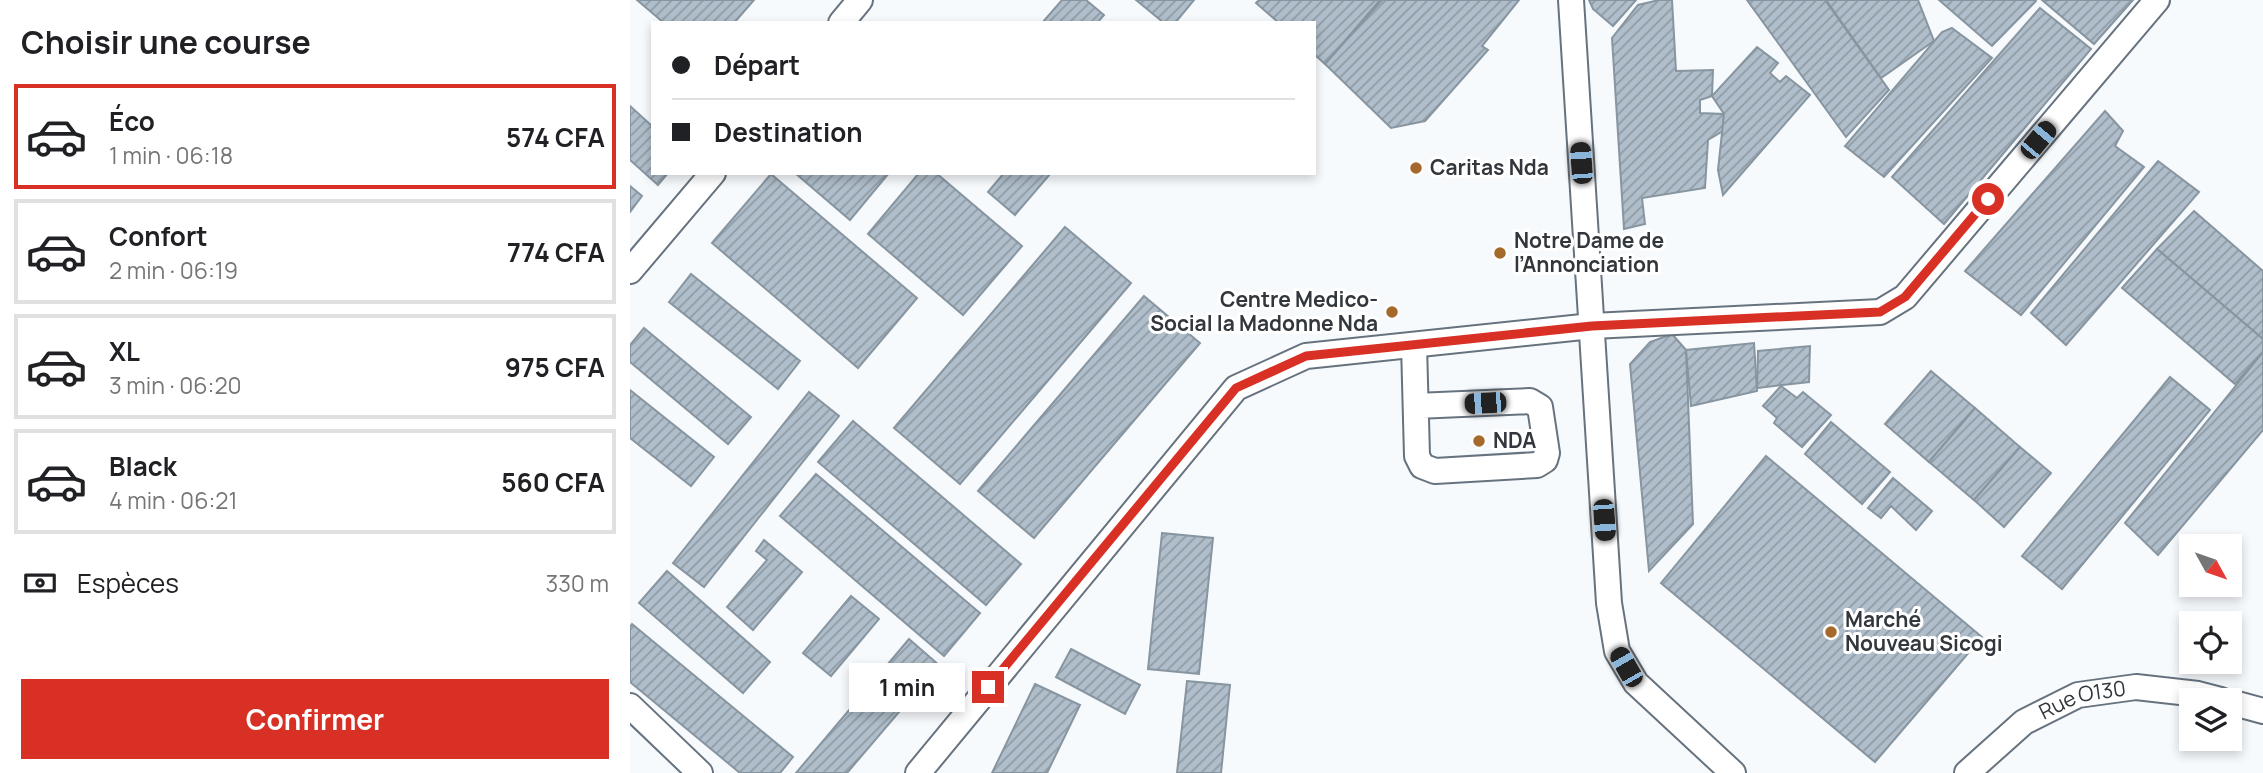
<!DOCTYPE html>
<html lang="fr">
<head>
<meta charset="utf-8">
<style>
	body { margin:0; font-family:Manrope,sans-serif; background:#f2f2f2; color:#202124; height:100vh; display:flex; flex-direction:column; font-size:26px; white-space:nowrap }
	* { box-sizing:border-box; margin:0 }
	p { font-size:23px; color:#757577 }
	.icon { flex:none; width:38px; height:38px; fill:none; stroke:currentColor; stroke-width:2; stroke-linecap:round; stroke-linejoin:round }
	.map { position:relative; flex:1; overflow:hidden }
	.drawer { display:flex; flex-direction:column; background:#fff; width:630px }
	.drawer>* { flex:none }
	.hud { position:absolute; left:21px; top:21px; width:665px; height:154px; border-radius:0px; box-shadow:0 4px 10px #0003; display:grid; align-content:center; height:154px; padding:0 21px; background:#fff }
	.needle { width:46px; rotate:130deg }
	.fabs { position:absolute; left:1549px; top:534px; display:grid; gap:14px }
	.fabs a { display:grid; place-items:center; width:63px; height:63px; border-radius:0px; background:#fff; box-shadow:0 4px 10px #0003; font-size:35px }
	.end { position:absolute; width:32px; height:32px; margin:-16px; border:9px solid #d93025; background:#fff; box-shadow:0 0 0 4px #fff }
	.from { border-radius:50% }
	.bubble { position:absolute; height:49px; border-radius:0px; background:#fff; box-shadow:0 4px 10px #0003; font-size:23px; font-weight:700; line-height:49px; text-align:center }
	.car { position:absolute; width:21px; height:42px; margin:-21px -10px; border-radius:9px; box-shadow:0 0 5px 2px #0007; background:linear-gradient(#222 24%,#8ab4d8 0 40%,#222 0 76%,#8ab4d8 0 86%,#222 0) }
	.hud b { display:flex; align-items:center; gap:24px; height:66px; font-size:26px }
	.hud b+b { border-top:2px solid #e0e0e0 }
	.hud i { width:18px; height:18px; background:#202124 }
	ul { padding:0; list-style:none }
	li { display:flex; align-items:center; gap:21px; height:105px; margin:0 14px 10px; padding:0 7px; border:4px solid #e0e0e0; border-radius:0px }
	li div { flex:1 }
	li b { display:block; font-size:26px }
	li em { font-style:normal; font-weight:700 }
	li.current { border-color:#d93025 }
	li>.icon { width:63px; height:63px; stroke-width:1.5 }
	h2 { padding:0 21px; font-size:32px; line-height:84px }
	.pay { display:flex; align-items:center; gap:18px; height:77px; padding:0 21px; font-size:26px }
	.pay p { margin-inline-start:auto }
	.primary-button { display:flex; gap:14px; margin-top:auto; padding:14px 21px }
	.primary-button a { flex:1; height:80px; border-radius:0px; background:#d93025; color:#fff; font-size:28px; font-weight:700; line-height:80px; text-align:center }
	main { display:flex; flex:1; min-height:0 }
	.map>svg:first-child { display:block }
</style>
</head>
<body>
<main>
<section class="drawer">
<h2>Choisir une course</h2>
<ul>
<li class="current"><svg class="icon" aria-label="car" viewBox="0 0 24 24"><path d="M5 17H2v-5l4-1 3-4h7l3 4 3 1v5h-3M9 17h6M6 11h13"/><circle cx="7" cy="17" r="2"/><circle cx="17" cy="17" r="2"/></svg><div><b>Éco</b><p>1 min · 06:18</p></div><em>574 CFA</em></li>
<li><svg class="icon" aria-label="car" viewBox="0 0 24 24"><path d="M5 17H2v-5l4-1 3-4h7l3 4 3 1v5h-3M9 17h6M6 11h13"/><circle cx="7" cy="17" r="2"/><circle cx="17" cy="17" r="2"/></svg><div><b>Confort</b><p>2 min · 06:19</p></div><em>774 CFA</em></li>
<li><svg class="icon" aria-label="car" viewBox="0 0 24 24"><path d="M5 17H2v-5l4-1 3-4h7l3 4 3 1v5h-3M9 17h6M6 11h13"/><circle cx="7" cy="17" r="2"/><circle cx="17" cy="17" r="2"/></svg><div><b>XL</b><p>3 min · 06:20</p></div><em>975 CFA</em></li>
<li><svg class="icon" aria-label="car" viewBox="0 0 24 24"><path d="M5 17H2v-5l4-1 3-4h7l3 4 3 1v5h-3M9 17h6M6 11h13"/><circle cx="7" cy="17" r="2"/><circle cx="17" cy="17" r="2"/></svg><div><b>Black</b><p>4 min · 06:21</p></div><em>560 CFA</em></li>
</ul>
<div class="pay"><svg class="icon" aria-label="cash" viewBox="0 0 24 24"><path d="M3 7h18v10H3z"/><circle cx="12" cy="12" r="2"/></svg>Espèces<p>330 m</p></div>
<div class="primary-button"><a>Confirmer</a></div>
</section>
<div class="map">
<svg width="1633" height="773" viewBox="0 0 1633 773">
	<defs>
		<pattern id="building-hatch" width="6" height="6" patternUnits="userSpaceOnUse" patternTransform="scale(1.75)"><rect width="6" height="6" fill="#afbeca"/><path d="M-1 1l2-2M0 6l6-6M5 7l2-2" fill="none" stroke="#8f9ba5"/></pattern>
	</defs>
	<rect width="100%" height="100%" fill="#f7fafd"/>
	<!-- building -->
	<g fill="url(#building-hatch)" stroke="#8795a0" stroke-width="2">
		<path d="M7 0H124L104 23H34Z"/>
		<path d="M432 0H456L474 15 467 23H412Z"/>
		<path d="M506 0H564L545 23H534Z"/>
		<path d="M629 0H750L695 64 684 54V23H649L626 3Z"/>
		<path d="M752 0H889L852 46 858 50 795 121 761 128 695 64Z"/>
		<path d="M959 0H1006L983 26 963 9Z"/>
		<path d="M1029 0H1042L1046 71 1083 70 1082 96 1070 100V113L1094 114 1093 131 1078 140 1075 188 1012 198 1015 224 994 229 982 38 1008 5Z"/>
		<path d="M1117 0H1195L1259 90 1216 137Z"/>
		<path d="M1196 0H1288L1304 41 1251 78Z"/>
		<path d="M1309 0H1405L1406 1 1362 46Z"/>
		<path d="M1412 0H1503L1464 44Z"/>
		<path d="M1410 8 1461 49 1314 224 1262 177Z"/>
		<path d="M1322 28 1362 58 1254 177 1215 146 1312 32Z"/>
		<path d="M1127 47 1148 63 1140 73 1150 82 1156 76 1180 95 1093 195 1088 170 1094 114 1082 96Z"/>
		<path d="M0 106 23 127V173H38L28 185 0 160Z"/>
		<path d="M1475 111 1493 131 1485 146 1514 167 1391 315 1335 271Z"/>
		<path d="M1528 161 1569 192 1436 345 1401 313Z"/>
		<path d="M165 173H259L220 220Z"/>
		<path d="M289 173H306L392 246 333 315 238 234Z"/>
		<path d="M374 173H421L385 215 358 192Z"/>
		<path d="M141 174 287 298 228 368 82 243Z"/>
		<path d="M0 186 12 196 0 212Z"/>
		<path d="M1564 211 1633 271V339L1527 249Z"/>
		<path d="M435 227 501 283 330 484 264 428Z"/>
		<path d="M1527 249 1633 339V352L1605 384 1492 288Z"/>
		<path d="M61 274 170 361 148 389 39 302Z"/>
		<path d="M514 296 570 343 404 538 348 491Z"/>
		<path d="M14 328 121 417 98 444 0 362V345Z"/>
		<path d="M1042 334 1056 350 1063 524 1019 571 1000 364 1020 342Z"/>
		<path d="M1124 343 1127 391 1061 406 1056 350Z"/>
		<path d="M1180 346 1179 382 1127 388 1128 351Z"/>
		<path d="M1633 352V430L1528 555 1495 523Z"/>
		<path d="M1301 371 1345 408 1299 462 1255 424Z"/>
		<path d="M1540 377 1580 410 1432 589 1392 556Z"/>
		<path d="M1151 386 1167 398 1173 392 1201 415 1172 447 1144 423 1147 418 1133 406Z"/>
		<path d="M0 390 84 457 61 486 0 438Z"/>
		<path d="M179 392 209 416 74 587 43 563Z"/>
		<path d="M1345 408 1390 447 1344 500 1299 462Z"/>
		<path d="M223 421 391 564 356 605 188 462Z"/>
		<path d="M1201 422 1260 472 1232 504 1175 454Z"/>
		<path d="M1390 447 1421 473 1374 527 1344 500Z"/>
		<path d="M1136 456 1352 637 1245 762 1031 583Z"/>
		<path d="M186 474 350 613 314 656 150 516Z"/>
		<path d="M1263 478 1302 511 1286 530 1261 506 1251 518 1238 508Z"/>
		<path d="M532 533 583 538 569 674 518 669Z"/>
		<path d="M134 540 172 572 123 630 97 607 137 560 126 551Z"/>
		<path d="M37 571 140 662 113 693 9 603Z"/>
		<path d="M221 596 249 619 201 676 173 653Z"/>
		<path d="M2 624 163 757 150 773H110L0 682V627Z"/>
		<path d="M279 639 309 665 217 773H166Z"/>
		<path d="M441 649 510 685 495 714 426 677Z"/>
		<path d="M557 681 600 685 591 773H547Z"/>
		<path d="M405 684 450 705 417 773H362Z"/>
	</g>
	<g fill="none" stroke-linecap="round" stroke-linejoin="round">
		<defs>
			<g id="minor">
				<path d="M941 0 979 603 987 651 1006 683 1103 773"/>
				<path d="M211 23 230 0"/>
				<path d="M0 271 83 173"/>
				<path d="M784 345 787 456 792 466 805 471 907 465 915 460 917 453 910 407 900 401 786 406"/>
				<path d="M1600 702 1633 711"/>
				<path d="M0 706 70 773"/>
				<path d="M288 773 606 388 676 356 962 326 1250 312 1275 297 1527 0"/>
				<path id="s1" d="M1337 773 1394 722 1448 695 1506 687 1568 694 1591 700"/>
			</g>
		</defs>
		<!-- minor casing -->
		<use href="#minor" stroke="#66737f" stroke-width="28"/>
		<!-- minor -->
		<use href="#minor" stroke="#fff" stroke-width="24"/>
	</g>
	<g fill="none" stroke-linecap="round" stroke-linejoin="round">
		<!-- route -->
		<path stroke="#d93025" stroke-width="9" d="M358 687 606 388 676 356 962 326 1250 312 1275 297 1358 199"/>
	</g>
	<!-- markers -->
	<g fill="#a56a2b" stroke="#fff" stroke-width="2.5">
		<circle cx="786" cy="168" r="7"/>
		<circle cx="870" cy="253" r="7"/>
		<circle cx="762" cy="312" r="7"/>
		<circle cx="849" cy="441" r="7"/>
		<circle cx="1201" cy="632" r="7"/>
	</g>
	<g text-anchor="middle" stroke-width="6" stroke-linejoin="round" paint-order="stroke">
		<!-- poi labels -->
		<g font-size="21" font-weight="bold" fill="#31373c" stroke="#fff" text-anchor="start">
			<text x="800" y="175">Caritas Nda</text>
			<text x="884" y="248">Notre Dame de<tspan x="884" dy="24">l’Annonciation</tspan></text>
			<text x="748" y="307" text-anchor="end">Centre Medico-<tspan x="748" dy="24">Social la Madonne Nda</tspan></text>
			<text x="863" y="448">NDA</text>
			<text x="1215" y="627">Marché<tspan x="1215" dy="24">Nouveau Sicogi</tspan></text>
		</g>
		<!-- street labels -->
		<g font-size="21" fill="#31373c" stroke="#fff">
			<text dy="7" stroke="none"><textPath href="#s1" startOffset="140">Rue O130</textPath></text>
		</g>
	</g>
</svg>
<div class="fabs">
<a><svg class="needle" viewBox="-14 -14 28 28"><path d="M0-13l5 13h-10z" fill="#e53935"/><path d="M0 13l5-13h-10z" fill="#757577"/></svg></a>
<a><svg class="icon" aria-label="locate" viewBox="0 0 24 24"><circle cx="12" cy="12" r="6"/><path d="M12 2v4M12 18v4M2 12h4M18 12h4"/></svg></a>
<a><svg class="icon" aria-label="layers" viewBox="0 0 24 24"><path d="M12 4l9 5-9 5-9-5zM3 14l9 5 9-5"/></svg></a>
</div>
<i class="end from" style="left:1358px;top:199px"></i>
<i class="end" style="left:358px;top:687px"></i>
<div class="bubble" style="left:219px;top:663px;width:116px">1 min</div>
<i class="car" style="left:1408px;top:140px;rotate:40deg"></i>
<i class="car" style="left:951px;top:163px;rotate:356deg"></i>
<i class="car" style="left:855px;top:403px;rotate:267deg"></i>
<i class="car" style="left:974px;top:520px;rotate:176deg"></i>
<i class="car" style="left:996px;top:667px;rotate:330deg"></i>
<div class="hud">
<b><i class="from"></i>Départ</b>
<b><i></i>Destination</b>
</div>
</div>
</main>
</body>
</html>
